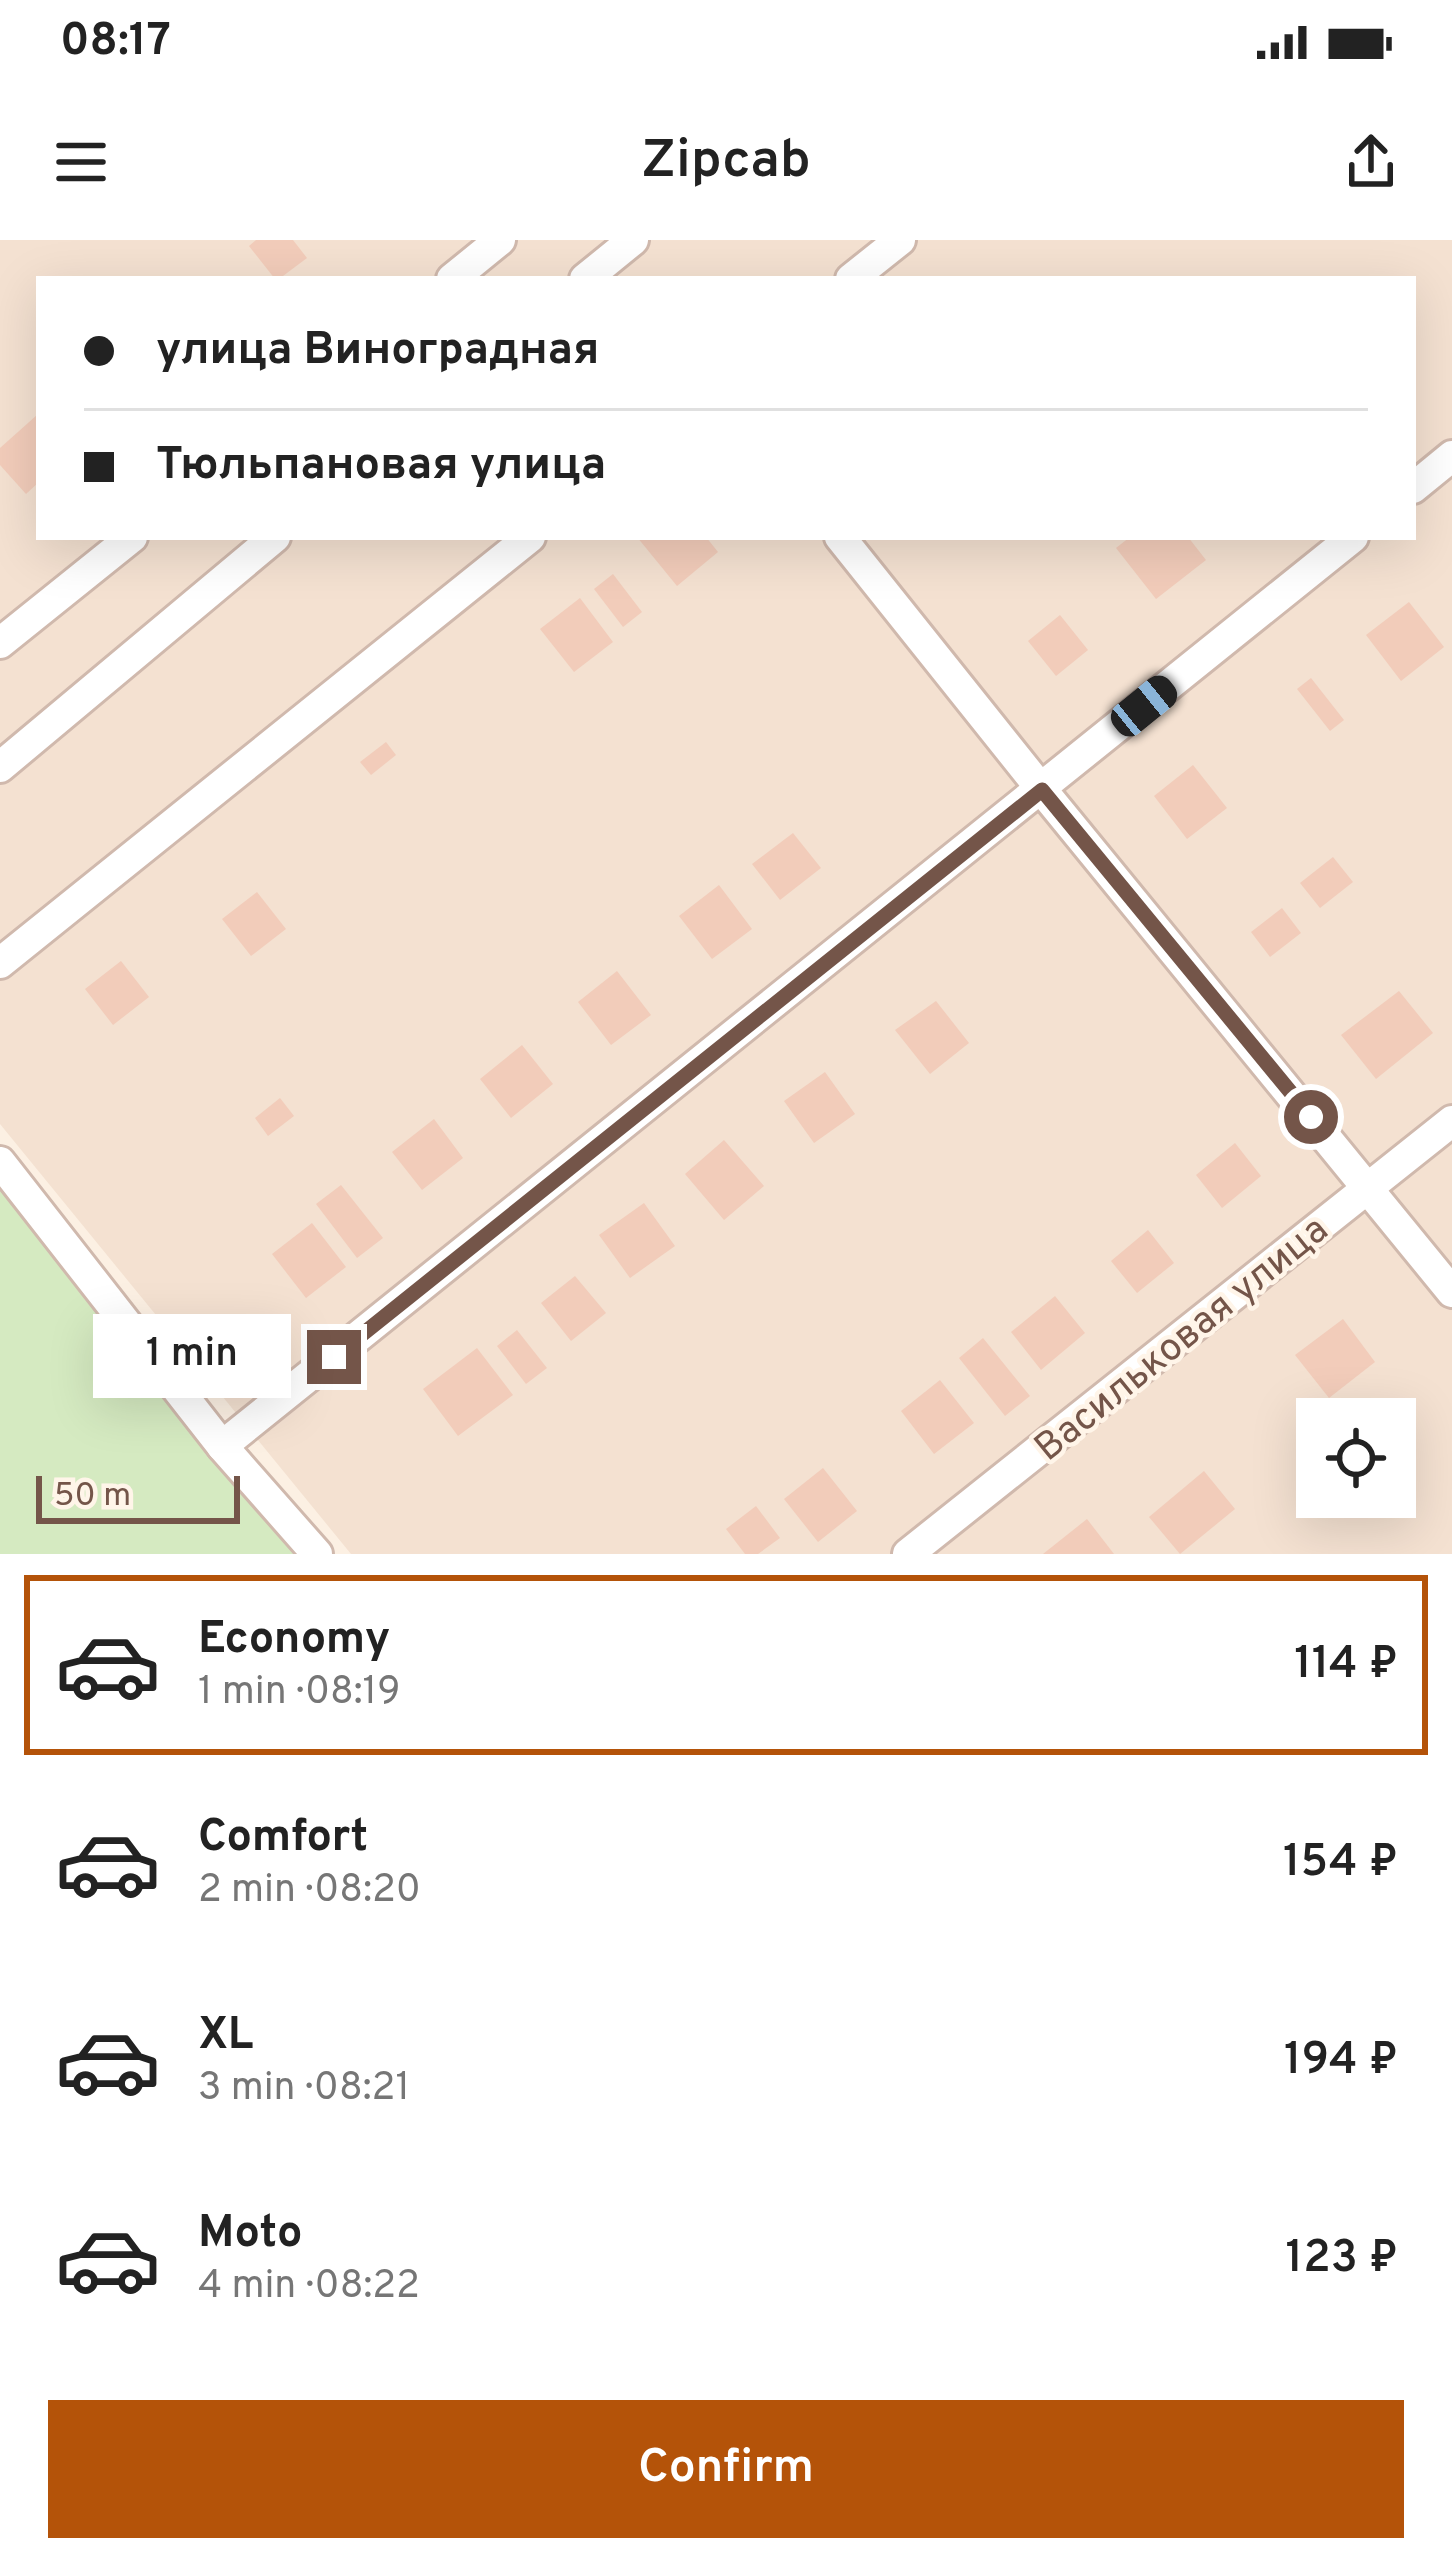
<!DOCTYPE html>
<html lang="en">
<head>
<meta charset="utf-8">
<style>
	body { margin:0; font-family:Overpass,sans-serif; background:#f2f2f2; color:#222; height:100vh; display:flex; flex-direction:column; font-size:45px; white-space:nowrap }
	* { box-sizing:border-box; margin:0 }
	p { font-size:39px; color:#767676 }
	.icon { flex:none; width:66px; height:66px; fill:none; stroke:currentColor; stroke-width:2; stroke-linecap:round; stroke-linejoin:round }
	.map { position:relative; height:1314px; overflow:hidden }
	.drawer { display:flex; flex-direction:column; background:#fff; flex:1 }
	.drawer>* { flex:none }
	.top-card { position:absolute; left:36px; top:36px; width:1380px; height:264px; border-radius:0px; box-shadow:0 12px 48px #0002; display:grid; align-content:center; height:264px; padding:0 48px; background:#fff }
	.controls { position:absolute; left:1296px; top:1158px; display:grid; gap:24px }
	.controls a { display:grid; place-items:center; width:120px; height:120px; border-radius:0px; background:#fff; box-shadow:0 12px 48px #0002; font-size:60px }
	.scale { position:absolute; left:36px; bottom:30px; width:204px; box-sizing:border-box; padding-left:12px; border:6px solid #745549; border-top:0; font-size:33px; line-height:42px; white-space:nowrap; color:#745549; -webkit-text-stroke:9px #fff5e9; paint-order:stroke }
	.end { position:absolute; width:54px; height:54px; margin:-27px; border:15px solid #745549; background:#fff; box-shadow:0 0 0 6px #fff }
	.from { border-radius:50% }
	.bubble { position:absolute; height:84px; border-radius:0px; background:#fff; box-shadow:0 12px 48px #0002; font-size:39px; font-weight:600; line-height:84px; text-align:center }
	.car { position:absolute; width:36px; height:72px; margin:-36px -18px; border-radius:15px; box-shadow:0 0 9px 3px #0007; background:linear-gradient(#222 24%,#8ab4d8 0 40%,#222 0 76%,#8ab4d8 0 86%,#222 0) }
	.top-card b { display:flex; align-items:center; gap:42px; height:114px; font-size:45px }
	.top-card b+b { border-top:3px solid #e0e0e0 }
	.top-card i { width:30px; height:30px; background:#222 }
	ul { padding:21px 0 0; list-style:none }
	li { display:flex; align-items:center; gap:36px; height:180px; margin:0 24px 18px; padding:0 24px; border:6px solid transparent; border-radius:0px }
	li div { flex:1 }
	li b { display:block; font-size:45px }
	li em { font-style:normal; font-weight:600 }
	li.current { border-color:#b45309 }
	li>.icon { width:108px; height:108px; stroke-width:1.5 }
	.button { display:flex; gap:24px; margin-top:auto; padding:24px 48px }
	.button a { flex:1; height:138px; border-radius:0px; background:#b45309; color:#fff; font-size:48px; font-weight:600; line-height:138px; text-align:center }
	.status { display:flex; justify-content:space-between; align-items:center; height:84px; padding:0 60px; background:#fff; direction:ltr }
	.status svg { height:33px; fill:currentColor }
	header { display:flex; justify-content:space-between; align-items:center; height:156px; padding:0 48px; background:#fff; font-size:54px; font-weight:600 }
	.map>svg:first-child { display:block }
</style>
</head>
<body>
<div class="status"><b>08:17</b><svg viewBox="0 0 49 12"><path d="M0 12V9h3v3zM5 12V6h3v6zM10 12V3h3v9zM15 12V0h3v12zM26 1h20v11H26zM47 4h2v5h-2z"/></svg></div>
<header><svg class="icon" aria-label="menu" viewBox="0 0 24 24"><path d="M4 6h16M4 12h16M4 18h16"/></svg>Zipcab<svg class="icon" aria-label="share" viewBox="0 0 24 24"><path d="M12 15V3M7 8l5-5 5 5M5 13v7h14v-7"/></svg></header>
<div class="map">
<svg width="1452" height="1314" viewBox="0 0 1452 1314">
	<rect width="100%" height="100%" fill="#fcf0e3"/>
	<!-- residential -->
	<path fill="#f4e1d1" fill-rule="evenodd" d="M0 0H1452V1314H351L0 884ZM39 39H1413V297H39ZM1317 1179H1395V1257H1317Z"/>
	<!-- green -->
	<path fill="#d5eac1" d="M0 949 207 1214 295 1314H0Z"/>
	<!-- building -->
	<g fill="#f2ccba">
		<path d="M256 0H293L307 18 279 39H275L249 6Z"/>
		<path d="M37 175 39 242 26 254 0 225V208Z"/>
		<path d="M637 297H706L718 312 677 346Z"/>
		<path d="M1130 297H1188L1206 320 1156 359 1116 308Z"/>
		<path d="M613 334 642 372 623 387 594 349Z"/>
		<path d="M580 358 613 402 574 432 540 389Z"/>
		<path d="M1409 362 1444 407 1401 441 1366 395Z"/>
		<path d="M1060 375 1088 410 1056 436 1028 401Z"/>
		<path d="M1311 438 1344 480 1330 491 1297 449Z"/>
		<path d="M386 502 396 515 371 535 360 522Z"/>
		<path d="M1193 525 1227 568 1187 599 1154 556Z"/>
		<path d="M793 593 821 628 780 660 752 624Z"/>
		<path d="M1333 617 1353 642 1320 668 1300 643Z"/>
		<path d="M719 645 752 689 712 719 679 676Z"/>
		<path d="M257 652 286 689 251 716 222 679Z"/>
		<path d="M1282 668 1301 693 1270 717 1251 692Z"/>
		<path d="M121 721 149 757 113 785 85 749Z"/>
		<path d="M617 731 651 775 611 805 578 762Z"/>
		<path d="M1399 751 1433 793 1376 839 1341 795Z"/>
		<path d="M936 761 969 803 930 834 895 790Z"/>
		<path d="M522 805 553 844 511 878 480 839Z"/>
		<path d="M825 832 855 874 814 903 784 861Z"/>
		<path d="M280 858 294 876 268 896 255 878Z"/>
		<path d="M434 879 463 918 422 950 392 912Z"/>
		<path d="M724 900 764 946 724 980 685 934Z"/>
		<path d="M1235 903 1261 936 1222 968 1196 935Z"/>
		<path d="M341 945 383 998 357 1018 316 964Z"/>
		<path d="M644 963 675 1006 630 1038 599 995Z"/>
		<path d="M312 983 346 1027 306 1058 272 1014Z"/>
		<path d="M1148 990 1174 1023 1137 1053 1111 1021Z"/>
		<path d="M575 1036 606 1073 571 1101 541 1063Z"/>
		<path d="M1055 1056 1085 1093 1041 1130 1011 1092Z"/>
		<path d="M1343 1079 1375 1122 1329 1158 1295 1115Z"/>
		<path d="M517 1090 547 1128 526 1144 497 1106Z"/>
		<path d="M983 1098 1030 1156 1005 1176 959 1118Z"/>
		<path d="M477 1108 513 1155 458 1196 423 1149Z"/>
		<path d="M940 1140 974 1183 934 1214 901 1171Z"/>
		<path d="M823 1228 857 1271 818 1302 784 1259Z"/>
		<path d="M1204 1231 1235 1269 1180 1314 1149 1277Z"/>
		<path d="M756 1266 780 1298 758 1314H745L726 1289Z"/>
		<path d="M1087 1279 1114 1314H1043Z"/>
	</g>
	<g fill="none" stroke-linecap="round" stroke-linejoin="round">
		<defs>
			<g id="minor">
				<path d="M452 39 500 0"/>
				<path d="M585 39 633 0"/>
				<path d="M851 39 900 0"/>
				<path d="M1413 248 1452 216"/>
				<path d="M840 297 1042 550 1452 1052"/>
				<path d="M0 403 132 297"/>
				<path d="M0 527 275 297"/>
				<path d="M0 723 530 297"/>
				<path d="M0 922 222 1206 317 1314"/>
				<path d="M222 1206 1353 297"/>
				<path d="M908 1314 1452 881"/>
			</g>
		</defs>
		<!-- minor casing -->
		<use href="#minor" stroke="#d0b9ad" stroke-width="36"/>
		<!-- minor -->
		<use href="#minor" stroke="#fff" stroke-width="30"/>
	</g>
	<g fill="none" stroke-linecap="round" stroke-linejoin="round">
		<!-- route -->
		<path stroke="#745549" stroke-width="15" d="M334 1117 1042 550 1311 877"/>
	</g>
	<g text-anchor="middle" stroke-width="9" stroke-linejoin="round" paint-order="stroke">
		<!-- street labels -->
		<g font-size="39" fill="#745549" stroke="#fff5e9">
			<text transform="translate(1180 1097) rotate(-39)" y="14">Васильковая улица</text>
		</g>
	</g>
</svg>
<div class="controls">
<a><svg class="icon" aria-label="locate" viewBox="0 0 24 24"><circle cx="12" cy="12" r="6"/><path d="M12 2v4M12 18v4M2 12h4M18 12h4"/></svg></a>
</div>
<div class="scale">50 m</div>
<i class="end from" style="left:1311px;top:877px"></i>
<i class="end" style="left:334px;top:1117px"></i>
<div class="bubble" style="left:93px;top:1074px;width:198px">1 min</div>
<i class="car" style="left:1144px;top:466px;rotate:51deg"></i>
<div class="top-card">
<b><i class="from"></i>улица Виноградная</b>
<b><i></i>Тюльпановая улица</b>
</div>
</div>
<section class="drawer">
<ul>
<li class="current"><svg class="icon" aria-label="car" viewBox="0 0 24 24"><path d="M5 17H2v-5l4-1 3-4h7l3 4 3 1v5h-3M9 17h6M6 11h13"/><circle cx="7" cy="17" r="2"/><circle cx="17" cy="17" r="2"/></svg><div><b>Economy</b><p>1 min · 08:19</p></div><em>114 ₽</em></li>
<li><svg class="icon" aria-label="car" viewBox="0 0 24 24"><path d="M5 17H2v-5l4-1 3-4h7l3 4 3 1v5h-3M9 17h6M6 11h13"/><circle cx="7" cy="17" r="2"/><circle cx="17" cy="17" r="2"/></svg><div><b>Comfort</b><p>2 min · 08:20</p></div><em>154 ₽</em></li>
<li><svg class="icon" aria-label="car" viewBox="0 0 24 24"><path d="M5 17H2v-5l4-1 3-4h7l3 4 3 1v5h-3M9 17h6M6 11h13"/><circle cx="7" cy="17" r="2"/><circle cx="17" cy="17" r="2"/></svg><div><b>XL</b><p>3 min · 08:21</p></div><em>194 ₽</em></li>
<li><svg class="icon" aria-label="car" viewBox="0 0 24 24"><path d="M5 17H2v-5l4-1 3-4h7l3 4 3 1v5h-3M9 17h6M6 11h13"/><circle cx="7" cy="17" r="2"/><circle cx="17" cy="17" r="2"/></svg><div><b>Moto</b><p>4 min · 08:22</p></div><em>123 ₽</em></li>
</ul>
<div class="button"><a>Confirm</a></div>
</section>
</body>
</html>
